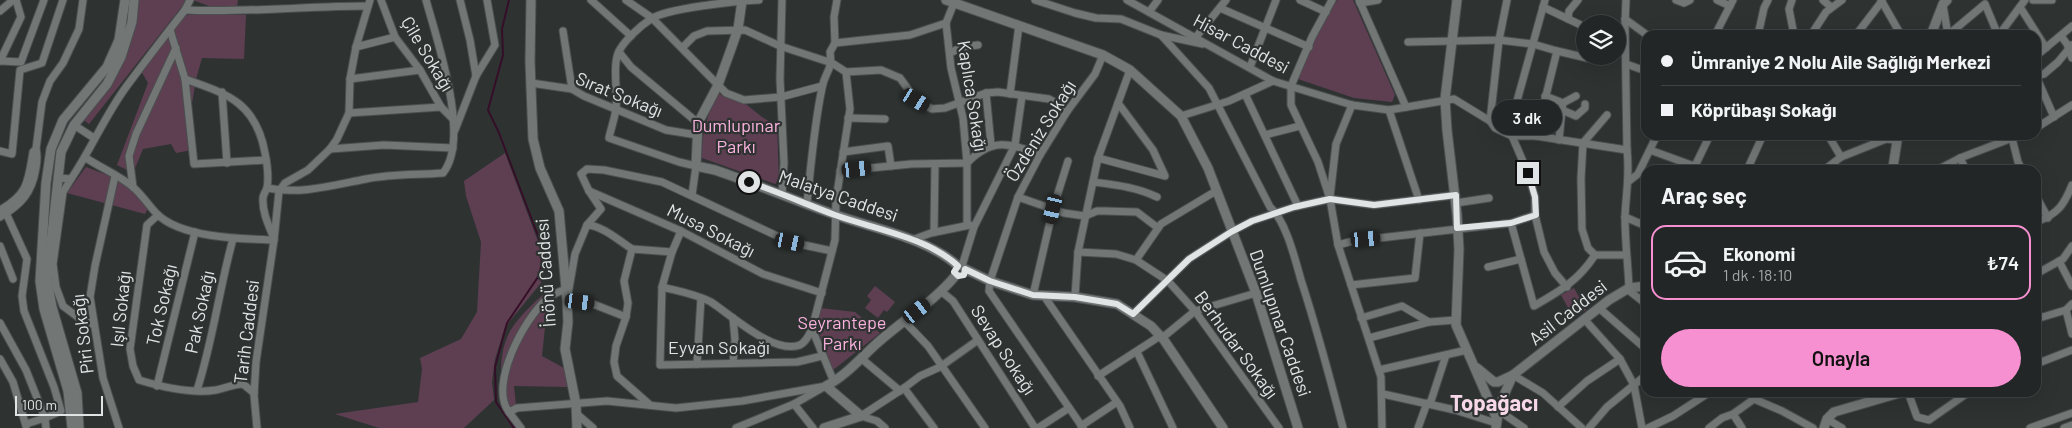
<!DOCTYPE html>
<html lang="tr">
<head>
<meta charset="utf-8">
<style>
	body { margin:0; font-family:Barlow,sans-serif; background:#2a2e2e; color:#f1f3f6; height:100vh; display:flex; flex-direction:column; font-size:19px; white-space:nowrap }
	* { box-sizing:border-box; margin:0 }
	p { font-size:16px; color:#a2a5a7 }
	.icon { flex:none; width:28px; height:28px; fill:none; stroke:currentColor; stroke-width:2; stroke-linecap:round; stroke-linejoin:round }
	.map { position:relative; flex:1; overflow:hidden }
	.details { position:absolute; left:1641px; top:165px; width:400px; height:232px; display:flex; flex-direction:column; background:#222626; border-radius:15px; box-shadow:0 5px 20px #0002,0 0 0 1px #3f4343 }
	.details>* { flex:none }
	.banner { position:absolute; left:1641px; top:30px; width:400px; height:110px; border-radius:15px; box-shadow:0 5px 20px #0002,0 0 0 1px #3f4343; display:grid; align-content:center; height:110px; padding:0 20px; background:#222626 }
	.controls { position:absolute; left:1576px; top:15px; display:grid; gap:10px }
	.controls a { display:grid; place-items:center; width:50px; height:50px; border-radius:50%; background:#222626; box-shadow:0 5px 20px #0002,0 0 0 1px #3f4343; font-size:25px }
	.scale { position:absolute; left:15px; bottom:12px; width:88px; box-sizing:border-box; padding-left:5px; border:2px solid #e1e4e4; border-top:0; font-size:14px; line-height:18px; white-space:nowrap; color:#e1e4e4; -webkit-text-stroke:4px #2e3332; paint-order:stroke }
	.end { position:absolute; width:22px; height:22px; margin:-11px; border:6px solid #e1e4e4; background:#111; box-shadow:0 0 0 2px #111 }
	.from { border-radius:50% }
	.bubble { position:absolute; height:35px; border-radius:18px; background:#222626; box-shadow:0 5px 20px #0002,0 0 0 1px #3f4343; font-size:16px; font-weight:600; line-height:35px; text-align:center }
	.car { position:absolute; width:15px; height:30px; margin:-15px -8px; border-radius:6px; box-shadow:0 0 4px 1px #0007; background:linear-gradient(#222 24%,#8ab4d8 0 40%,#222 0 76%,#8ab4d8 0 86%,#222 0) }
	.banner b { display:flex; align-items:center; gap:18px; height:48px; font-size:19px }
	.banner b+b { border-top:1px solid #3f4343 }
	.banner i { width:12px; height:12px; background:#f1f3f6 }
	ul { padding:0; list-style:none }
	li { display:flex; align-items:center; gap:15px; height:75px; margin:0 10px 8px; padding:0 10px; border:2px solid transparent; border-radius:15px }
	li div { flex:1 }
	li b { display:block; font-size:19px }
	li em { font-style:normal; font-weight:600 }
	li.active { border-color:#f690d0 }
	li>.icon { width:45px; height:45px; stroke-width:1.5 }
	h2 { padding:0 20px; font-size:22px; line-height:60px }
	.cta { display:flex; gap:10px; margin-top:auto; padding:10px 20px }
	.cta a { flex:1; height:58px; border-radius:30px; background:#f690d0; color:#111; font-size:20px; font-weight:600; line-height:58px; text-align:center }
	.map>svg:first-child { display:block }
</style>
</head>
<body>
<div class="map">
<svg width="2072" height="428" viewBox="0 0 2072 428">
	<rect width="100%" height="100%" fill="#2e3332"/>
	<!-- green -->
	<g fill="#5e3f52">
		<path d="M137 0H187L89 124 80 117 111 81 128 52Z"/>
		<path d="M193 0H238L237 7 214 8Z"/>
		<path d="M1337 0H1353L1395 95 1392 102 1354 98 1298 79 1309 49Z"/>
		<path d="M186 15H246L244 59 202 58 196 79 189 122 192 150 176 153 171 144 143 149 133 173 117 165 148 83 140 69 172 28Z"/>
		<path d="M719 94 747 105 762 117 777 126 779 180 775 184 702 158C702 132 706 116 719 94Z"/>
		<path d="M505 153 543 255 541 283 505 327 495 359 492 382 494 400 464 428H379L335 414 418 402 422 369 420 358 461 339 477 312 481 242 466 196 464 181Z"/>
		<path d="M86 167 123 181 149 206 145 214 67 193Z"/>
		<path d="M875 286 895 302 887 312 884 310 878 318 865 308 871 300 867 296Z"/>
		<path d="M549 288 542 356 564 368 568 387 514 386 516 405 505 407C500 379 497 349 514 325 524 311 538 300 549 288Z"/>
		<path d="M1574 288 1586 310 1573 317 1561 295Z"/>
		<path d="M820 308 855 312 880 333 833 370 817 327Z"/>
	</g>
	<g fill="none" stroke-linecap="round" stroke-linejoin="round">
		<!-- stream -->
		<path stroke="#350e28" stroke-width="2" d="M509 0 502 29 503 55 488 110 499 133 543 249 540 274 507 323 495 367 496 402 514 428"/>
		<defs>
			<g id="street">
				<path d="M381 0 395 37 420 70 441 107 453 119"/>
				<path d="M460 0 470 40 476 76"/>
				<path d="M591 0 631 36"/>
				<path d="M626 0 652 18 726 93 744 100 781 97 822 86"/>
				<path d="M782 0 780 79 784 163 782 194"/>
				<path d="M951 0 954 3 946 23 951 68 963 118 967 163V224"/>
				<path d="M1035 0 1075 13 1096 18 1121 19 1161 35 1203 44"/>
				<path d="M1127 0 1273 81 1352 105 1389 110 1454 99 1490 121 1495 128 1512 136H1536L1627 150"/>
				<path d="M1300 0 1326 12"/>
				<path d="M1332 0 1312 37 1291 86V105L1318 162 1330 199 1338 245 1381 377 1382 428"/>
				<path d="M1359 0 1406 107"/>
				<path d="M1545 0 1512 119V136L1528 173 1535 197V215L1544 252 1555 273 1567 287"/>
				<path d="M1626 0 1625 24 1627 150C1630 175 1626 192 1625 217 1625 241 1628 264 1629 288"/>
				<path d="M1676 0 1684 3 1690 0"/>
				<path d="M1717 0 1730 6"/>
				<path d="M1792 0 1789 9 1794 35"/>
				<path d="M1823 0 1831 7"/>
				<path d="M1881 0 1901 35"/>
				<path d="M2033 0H2052"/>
				<path d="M1360 3 1378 0"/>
				<path d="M1943 5 1948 35"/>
				<path d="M1543 7 1585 27"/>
				<path d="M2020 7 2046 48"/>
				<path d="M1220 8 1309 47"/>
				<path d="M185 10C246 13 307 6 368 6"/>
				<path d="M0 11 13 0"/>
				<path d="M1149 12 1158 0"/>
				<path d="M1568 19 1569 11 1578 0"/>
				<path d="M1625 19 1647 35"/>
				<path d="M170 30 185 79 194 164 266 160"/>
				<path d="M563 31 572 89"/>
				<path d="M1161 35 1209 88 1270 207C1286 221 1295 259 1301 280 1317 329 1330 378 1343 428"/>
				<path d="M1715 35 1733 0"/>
				<path d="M1758 35 1764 8 1768 0"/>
				<path d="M1811 35 1826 12 1842 0"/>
				<path d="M1856 35 1882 1"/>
				<path d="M1948 35 1985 4 1998 35"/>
				<path d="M1999 35 2025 0"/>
				<path d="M2061 36 2067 44 2072 58"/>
				<path d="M1196 37 1226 0"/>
				<path d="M1408 42 1499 40 1507 0"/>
				<path d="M835 43 834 17 837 0"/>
				<path d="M356 47 395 37"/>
				<path d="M683 47 694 36 707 31 745 30 780 46 832 63 846 72 881 70 900 78 916 100 932 109 945 108 986 93 998 92 1049 99 1068 110"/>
				<path d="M1557 51 1587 58"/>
				<path d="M619 52 631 67 698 123"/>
				<path d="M950 53 962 47 978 45"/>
				<path d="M2036 56 2072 26"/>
				<path d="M0 61 21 17 16 0"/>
				<path d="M1 61 21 62 44 0"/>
				<path d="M1626 64 1646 71"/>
				<path d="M1250 67 1276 0"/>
				<path d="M185 79C228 94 256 103 265 153 267 163 269 177 267 188 266 191 263 195 263 198 262 211 268 224 273 236"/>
				<path d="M350 79 420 70"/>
				<path d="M531 83 572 89 584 96 666 130 697 135"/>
				<path d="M222 92 227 163"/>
				<path d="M986 93 991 145"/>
				<path d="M1010 94 1019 25"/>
				<path d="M1245 94 1298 206"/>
				<path d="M1545 96 1563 103 1562 110"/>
				<path d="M1563 103 1576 96"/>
				<path d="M1389 110 1419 200"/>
				<path d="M349 113 441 107"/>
				<path d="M1607 115 1583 143 1581 178 1582 229 1588 248 1595 255H1626"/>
				<path d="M1181 116 1229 101 1273 81"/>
				<path d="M2054 117 2036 76 2044 74 2058 62 2072 45"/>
				<path d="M848 118 885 119"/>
				<path d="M1490 121 1499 40 1533 44 1557 51 1536 136"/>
				<path d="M74 125 94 138"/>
				<path d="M2036 128 2072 105"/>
				<path d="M455 130 476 76 495 45 487 0"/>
				<path d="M1265 135 1300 126"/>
				<path d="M2012 138 2018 162 2022 170"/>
				<path d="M1559 140 1562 110 1576 116 1585 108V104"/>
				<path d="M330 149 384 145 453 148"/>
				<path d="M1650 150 1694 166"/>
				<path d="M0 151 12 154 20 70 42 63 63 0"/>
				<path d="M843 152 888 146 891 166"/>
				<path d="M1841 157 1886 139 1896 140"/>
				<path d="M86 158C101 168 121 176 134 188 143 196 149 206 157 214 181 238 242 239 274 240"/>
				<path d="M1098 158 1165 176 1153 150 1118 103"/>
				<path d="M1960 158 1966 170"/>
				<path d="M1693 170 1710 135"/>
				<path d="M1747 170 1763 135"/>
				<path d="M1824 170 1841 157 1828 135"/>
				<path d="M1937 170 1960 158 2020 135"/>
				<path d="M840 171 911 164 967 163C992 137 1010 143 1040 155"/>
				<path d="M115 176 95 266 90 297 103 378 119 428"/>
				<path d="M58 178 71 179C92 148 106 113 129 83 147 59 166 34 185 10L190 0"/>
				<path d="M71 179 63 192 53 264 56 287 63 306 79 318 94 325"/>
				<path d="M1629 181 1638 174 1657 135"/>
				<path d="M1093 182C1116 185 1136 187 1157 197"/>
				<path d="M133 187 129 156 136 134 176 48"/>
				<path d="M267 188C300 195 334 185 366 179 391 174 417 175 443 173 471 139 437 40 426 0"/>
				<path d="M589 191 681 231 763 274 822 293"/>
				<path d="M692 195 696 166 679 162 609 138C611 128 615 118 616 108 618 93 612 65 619 51 625 40 640 26 651 19 667 8 738 1 759 0"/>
				<path d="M2036 196 2048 218"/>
				<path d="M1018 197 1064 213 1085 216 1097 211H1105L1137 212 1158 228"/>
				<path d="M1330 197 1336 144 1352 105"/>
				<path d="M807 203C811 165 814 126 822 88 825 71 833 71 830 52L835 43 910 35 946 23"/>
				<path d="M1456 203 1489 198"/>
				<path d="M0 210C28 194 28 182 33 152L36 149 42 102 50 81 63 63 79 29 83 0"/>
				<path d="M6 213 27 259 22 296 24 311 54 387 61 411 45 418 46 428"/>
				<path d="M158 215 147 225 130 349 133 366 139 380C162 387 192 394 216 390 226 388 234 384 243 384L254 393"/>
				<path d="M0 217C21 205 32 193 36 168 37 161 38 156 36 149"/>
				<path d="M1625 217 1646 226"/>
				<path d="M2036 222C2058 214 2064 205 2072 185"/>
				<path d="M1511 223 1534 306C1560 291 1578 281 1595 255"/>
				<path d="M587 225C603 226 618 240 632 249"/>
				<path d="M681 231 672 252 662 287 660 365 797 362 822 356"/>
				<path d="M934 232 935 164"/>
				<path d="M912 240 931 233 970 225"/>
				<path d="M1338 245 1353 241 1511 223 1535 215"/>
				<path d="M0 246 13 279"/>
				<path d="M1078 252 1116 254 1136 260 1168 281 1195 311 1279 428"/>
				<path d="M1136 260 1161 224 1216 191"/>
				<path d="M2059 261 2072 286"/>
				<path d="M962 266 974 227 1015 145 1022 96"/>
				<path d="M1488 267 1521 259"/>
				<path d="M2036 274 2063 259 2072 246"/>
				<path d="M1351 285 1415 278 1420 233"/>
				<path d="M662 287C678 291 696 294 711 302 731 315 774 355 800 345 806 342 809 335 812 329L835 240 836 200 850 109 846 72"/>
				<path d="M1627 289 1646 304"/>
				<path d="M942 292 953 301 1035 428"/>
				<path d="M1033 295 1053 209 1068 161"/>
				<path d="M1044 296 1120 406 1130 428"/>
				<path d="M1075 297 1078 252 1098 158 1130 70"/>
				<path d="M1599 308 1646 349"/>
				<path d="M2066 310 2072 304"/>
				<path d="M1133 314 1189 259 1231 232 1252 221 1294 207 1330 199 1374 205 1456 195"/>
				<path d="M626 317 593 304 567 300 575 254 587 225 601 209 589 191 581 174 587 169 604 170 662 182 790 242 832 251"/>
				<path d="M733 318 735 340 733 363"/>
				<path d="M1361 318 1402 306 1429 322 1456 320"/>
				<path d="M2036 319 2066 310 2072 334"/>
				<path d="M904 321 928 346 985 428"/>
				<path d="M0 323 26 370 45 418 26 424"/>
				<path d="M812 329 834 382"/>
				<path d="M1162 338 1195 311 1256 293"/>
				<path d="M1369 338 1429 322"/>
				<path d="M1137 352 1173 428"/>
				<path d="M0 359 13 382 26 426"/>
				<path d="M862 359 900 391"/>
				<path d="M1620 359 1634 385 1642 428"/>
				<path d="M697 364 701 298"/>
				<path d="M2036 364 2072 350"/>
				<path d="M1379 370 1467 350"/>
				<path d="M1513 375 1543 393 1582 428"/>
				<path d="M1098 376 1160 336"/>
				<path d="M157 386 195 232"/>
				<path d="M904 388 934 428"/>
				<path d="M197 390C213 341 219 289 233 239"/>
				<path d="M1752 392 1754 399 1782 411 1813 428"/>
				<path d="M1908 392 1917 417 1929 420 1969 392"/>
				<path d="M1383 394 1455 410 1496 423"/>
				<path d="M794 404 813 428"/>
				<path d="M1430 404 1446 355"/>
				<path d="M650 405 617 376 614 362 616 346 626 317 628 303 624 281 632 249 672 252"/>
				<path d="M1558 407 1587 381 1620 359 1585 320"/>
				<path d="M1498 410 1524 428"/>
				<path d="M509 412C488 385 525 317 548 298 553 293 560 292 566 289"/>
				<path d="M578 415 593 428"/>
				<path d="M861 416 904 388 920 376 940 367 978 340"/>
				<path d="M861 416 877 421 885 428"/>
				<path d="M1827 419 1842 428"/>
				<path d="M1081 426 1117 402"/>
				<path d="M257 428 254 395 256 362 274 240 279 191 285 183 308 170 330 149 337 139 349 113 350 79 356 47 370 0"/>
				<path d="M521 428 509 412 517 408 607 401 676 408 742 401 826 386"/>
				<path d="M736 428 794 404 822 388"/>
				<path d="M1038 428 1069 408"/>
				<path d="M1083 428 989 291 990 281 1018 197 1040 155 1068 110 1095 74 1103 55"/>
				<path d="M1418 428 1427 403"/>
				<path d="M1589 428 1607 407 1646 375"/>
				<path d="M1648 428 1673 416 1710 392"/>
				<path d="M1709 428 1722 418 1733 414"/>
				<path d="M1742 428 1733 414 1754 399"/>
				<path d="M2030 428 2072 413"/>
				<path d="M2064 428 2072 425"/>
			</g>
			<g id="secondary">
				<path d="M531 0 530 62 533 139 540 168 559 211 567 300 568 322 565 349 576 404 577 428"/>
				<path d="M946 0 1103 55 1130 70 1181 116 1208 168 1256 293 1298 428"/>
				<path d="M1457 0 1445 99 1447 130 1457 215 1459 249 1456 325 1496 417"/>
				<path d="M742 1 738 29 731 49 718 85 698 123 696 166 715 170C756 184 796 201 836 215 875 229 927 238 958 266"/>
				<path d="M1931 35 1943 4 1947 0"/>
				<path d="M1890 170 1893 167 1898 135"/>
				<path d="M965 269 990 281 1033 295 1075 297 1117 304 1151 326 1164 340 1223 428"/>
				<path d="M1477 368 1494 382H1498L1513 375 1609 300 1629 288 1646 286"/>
				<path d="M861 416 826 386C845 376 859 360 874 346 901 321 933 303 956 275"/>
				<path d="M72 428 68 391 44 309 40 281 46 183 51 149 63 120 107 67 119 40 125 0"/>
				<path d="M79 428 77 393 52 307 47 279 61 152 74 125 107 84 121 57 132 22 134 0"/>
				<path d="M824 428 861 416"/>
				<path d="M1496 428C1498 406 1504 395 1513 375"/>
				<path d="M1824 428 1827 419 1834 412 1903 392"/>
			</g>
		</defs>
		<!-- street casing -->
		<use href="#street" stroke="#4b4f4f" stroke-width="9"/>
		<!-- secondary casing -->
		<use href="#secondary" stroke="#4b4f4f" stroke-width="11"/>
		<!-- street -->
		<use href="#street" stroke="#727776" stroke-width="7"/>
		<!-- secondary -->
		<use href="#secondary" stroke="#727776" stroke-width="9"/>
	</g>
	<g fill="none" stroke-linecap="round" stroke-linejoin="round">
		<!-- route -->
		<path stroke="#e1e4e4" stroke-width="6" d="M749 182C778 192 806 204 835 215 874 229 927 237 958 266L954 272 958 276 964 275 965 269 990 281 1033 295 1075 297 1117 304 1133 314 1189 259 1231 232 1252 221 1294 207 1330 199 1374 205 1456 195 1457 228 1511 223 1536 215 1535 197 1528 173"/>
	</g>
	<g text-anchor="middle" stroke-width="4.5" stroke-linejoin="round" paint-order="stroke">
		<!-- street labels -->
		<g font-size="18" fill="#e1e4e4" stroke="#2e3332">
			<text transform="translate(1241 44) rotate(28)" y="6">Hisar Caddesi</text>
			<text transform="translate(427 54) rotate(59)" y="6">Çile Sokağı</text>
			<text transform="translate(619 95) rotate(22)" y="6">Sırat Sokağı</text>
			<text transform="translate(972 96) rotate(81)" y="6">Kaplıca Sokağı</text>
			<text transform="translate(1041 131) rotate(-58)" y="6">Özdeniz Sokağı</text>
			<text transform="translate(838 196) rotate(19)" y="6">Malatya Caddesi</text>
			<text transform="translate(711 231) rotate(27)" y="6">Musa Sokağı</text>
			<text transform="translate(546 273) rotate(-94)" y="6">İnönü Caddesi</text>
			<text transform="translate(162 305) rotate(-77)" y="6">Tok Sokağı</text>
			<text transform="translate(121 309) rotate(-84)" y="6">Işıl Sokağı</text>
			<text transform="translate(200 312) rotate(-78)" y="6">Pak Sokağı</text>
			<text transform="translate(1568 313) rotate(-38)" y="6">Asil Caddesi</text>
			<text transform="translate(1280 323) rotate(71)" y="6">Dumlupınar Caddesi</text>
			<text transform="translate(247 332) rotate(-83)" y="6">Tarih Caddesi</text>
			<text transform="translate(83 334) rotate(-97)" y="6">Piri Sokağı</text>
			<text transform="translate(1236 345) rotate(54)" y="6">Berhudar Sokağı</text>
			<text x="719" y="354">Eyvan Sokağı</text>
			<text transform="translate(1003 350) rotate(57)" y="6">Sevap Sokağı</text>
		</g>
		<!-- park labels -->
		<g font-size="18" fill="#fcb2df" stroke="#2e3332">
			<text x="736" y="132">Dumlupınar<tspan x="736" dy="21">Parkı</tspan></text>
			<text x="842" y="329">Seyrantepe<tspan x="842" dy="21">Parkı</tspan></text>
		</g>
		<!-- district labels -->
		<g font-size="22" font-weight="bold" fill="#f6d8e9" stroke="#2e3332">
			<text x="1494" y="411">Topağacı</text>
		</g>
	</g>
</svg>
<div class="controls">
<a><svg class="icon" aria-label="layers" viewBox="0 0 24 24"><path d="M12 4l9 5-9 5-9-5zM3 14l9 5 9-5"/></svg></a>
</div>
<div class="scale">100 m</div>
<i class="end from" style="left:749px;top:182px"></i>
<i class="end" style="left:1528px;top:173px"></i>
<div class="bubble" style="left:1492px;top:100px;width:70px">3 dk</div>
<i class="car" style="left:916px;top:100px;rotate:121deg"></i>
<i class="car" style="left:857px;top:169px;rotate:84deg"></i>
<i class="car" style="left:1053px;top:209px;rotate:193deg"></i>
<i class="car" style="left:1366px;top:239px;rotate:85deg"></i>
<i class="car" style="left:790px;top:242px;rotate:102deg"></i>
<i class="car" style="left:580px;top:302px;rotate:97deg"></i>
<i class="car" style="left:917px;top:311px;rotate:52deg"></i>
<div class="banner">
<b><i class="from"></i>Ümraniye 2 Nolu Aile Sağlığı Merkezi</b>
<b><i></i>Köprübaşı Sokağı</b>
</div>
<section class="details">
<h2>Araç seç</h2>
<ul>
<li class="active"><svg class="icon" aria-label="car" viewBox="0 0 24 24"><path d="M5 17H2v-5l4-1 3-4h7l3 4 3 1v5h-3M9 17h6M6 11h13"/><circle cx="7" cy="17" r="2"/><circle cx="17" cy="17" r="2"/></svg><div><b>Ekonomi</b><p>1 dk · 18:10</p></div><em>₺74</em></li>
</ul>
<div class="cta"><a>Onayla</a></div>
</section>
</div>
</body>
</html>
